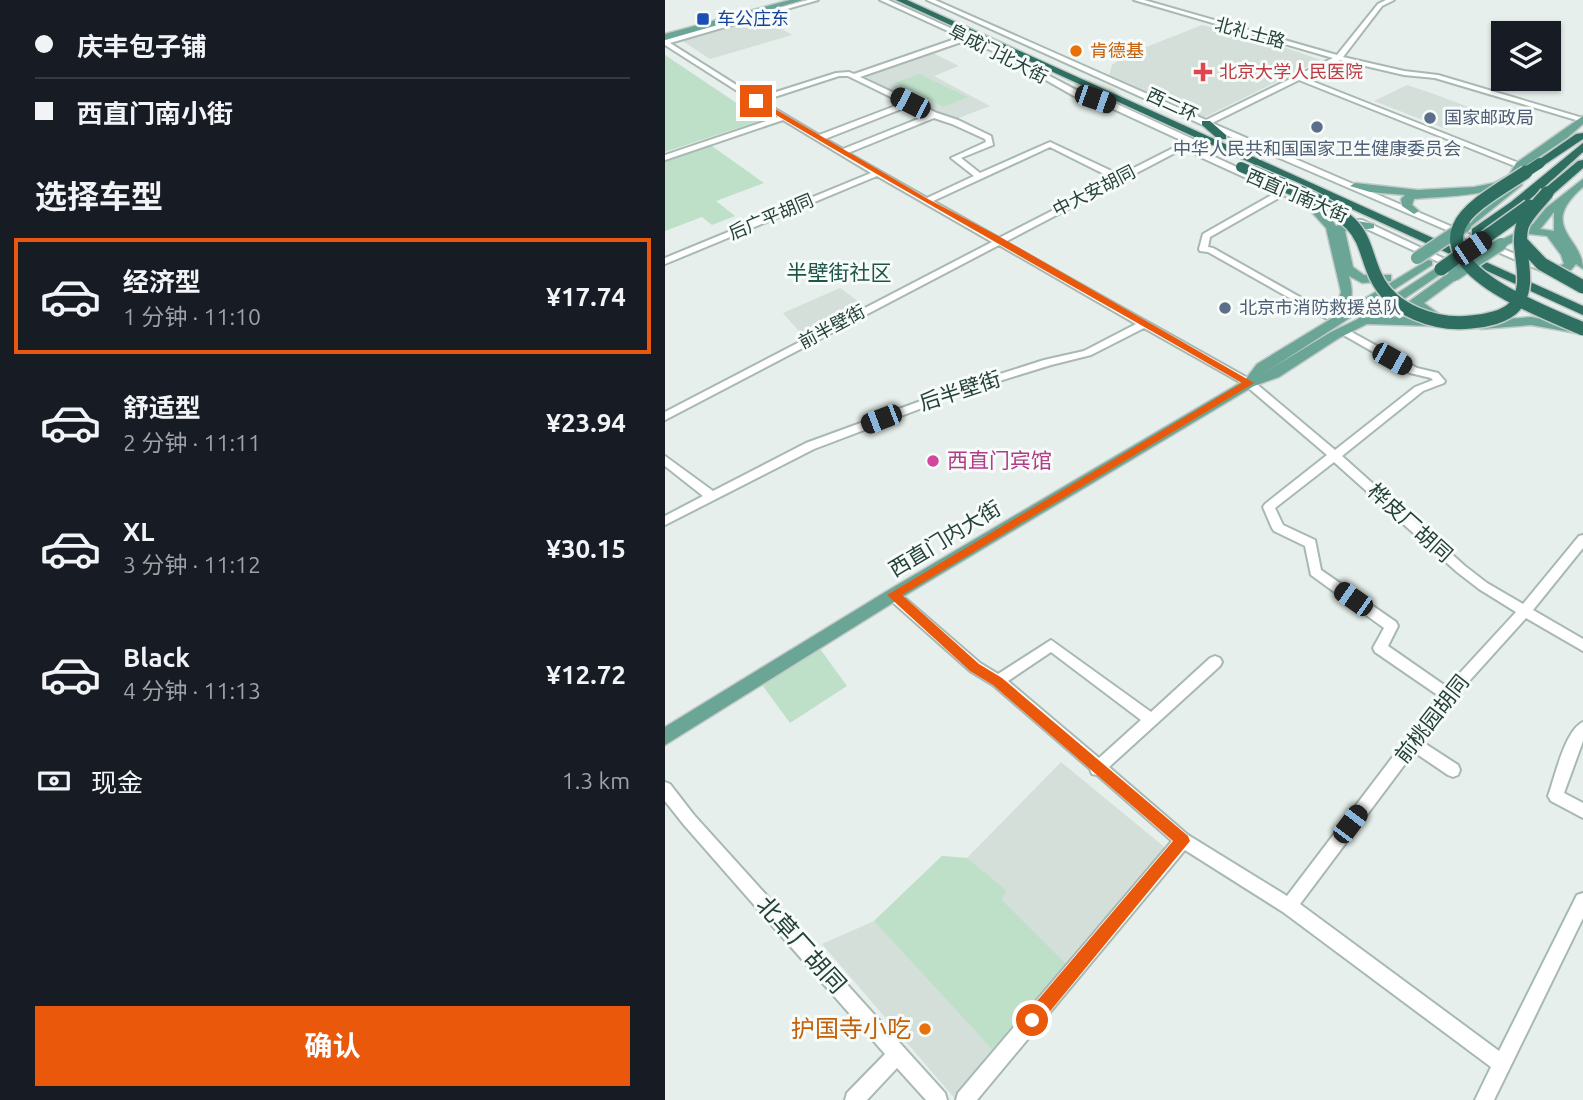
<!DOCTYPE html>
<html lang="zh">
<head>
<meta charset="utf-8">
<style>
	body { margin:0; font-family:Ubuntu,"Noto Sans SC",sans-serif; background:#242831; color:#f1f3f6; height:100vh; display:flex; flex-direction:column; font-size:26px; white-space:nowrap }
	* { box-sizing:border-box; margin:0 }
	p { font-size:23px; color:#9ea1a6 }
	.icon { flex:none; width:38px; height:38px; fill:none; stroke:currentColor; stroke-width:2; stroke-linecap:round; stroke-linejoin:round }
	.map { position:relative; flex:1; overflow:hidden }
	.drawer { display:flex; flex-direction:column; background:#171b24; width:665px }
	.drawer>* { flex:none }
	.hud { display:grid; align-content:center; height:154px; padding:0 35px; background:#171b24 }
	.buttons { position:absolute; left:826px; top:21px; display:grid; gap:14px }
	.buttons a { display:grid; place-items:center; width:70px; height:70px; border-radius:0px; background:#171b24; box-shadow:0 2px 5px #0004; font-size:35px }
	.end { position:absolute; width:32px; height:32px; margin:-16px; border:9px solid #ea580c; background:#fff; box-shadow:0 0 0 4px #fff }
	.from { border-radius:50% }
	.car { position:absolute; width:21px; height:42px; margin:-21px -10px; border-radius:9px; box-shadow:0 0 5px 2px #0007; background:linear-gradient(#222 24%,#8ab4d8 0 40%,#222 0 76%,#8ab4d8 0 86%,#222 0) }
	.hud b { display:flex; align-items:center; gap:24px; height:66px; font-size:26px }
	.hud b+b { border-top:2px solid #363941 }
	.hud i { width:18px; height:18px; background:#f1f3f6 }
	ul { padding:0; list-style:none }
	li { display:flex; align-items:center; gap:21px; height:116px; margin:0 14px 10px; padding:0 21px; border:4px solid transparent; border-radius:0px }
	li div { flex:1 }
	li b { display:block; font-size:26px }
	li em { font-style:normal; font-weight:700 }
	li.current { border-color:#ea580c }
	li>.icon { width:63px; height:63px; stroke-width:1.5 }
	h2 { padding:0 35px; font-size:32px; line-height:84px }
	.pay { display:flex; align-items:center; gap:18px; height:77px; padding:0 35px; font-size:26px }
	.pay p { margin-inline-start:auto }
	.action { display:flex; gap:14px; margin-top:auto; padding:14px 35px }
	.action a { flex:1; height:80px; border-radius:0px; background:#ea580c; color:#fff; font-size:28px; font-weight:700; line-height:80px; text-align:center }
	main { display:flex; flex:1; min-height:0 }
	.map>svg:first-child { display:block }
</style>
</head>
<body>
<main>
<section class="drawer">
<div class="hud">
<b><i class="from"></i>庆丰包子铺</b>
<b><i></i>西直门南小街</b>
</div>
<h2>选择车型</h2>
<ul>
<li class="current"><svg class="icon" aria-label="car" viewBox="0 0 24 24"><path d="M5 17H2v-5l4-1 3-4h7l3 4 3 1v5h-3M9 17h6M6 11h13"/><circle cx="7" cy="17" r="2"/><circle cx="17" cy="17" r="2"/></svg><div><b>经济型</b><p>1 分钟 · 11:10</p></div><em>¥17.74</em></li>
<li><svg class="icon" aria-label="car" viewBox="0 0 24 24"><path d="M5 17H2v-5l4-1 3-4h7l3 4 3 1v5h-3M9 17h6M6 11h13"/><circle cx="7" cy="17" r="2"/><circle cx="17" cy="17" r="2"/></svg><div><b>舒适型</b><p>2 分钟 · 11:11</p></div><em>¥23.94</em></li>
<li><svg class="icon" aria-label="car" viewBox="0 0 24 24"><path d="M5 17H2v-5l4-1 3-4h7l3 4 3 1v5h-3M9 17h6M6 11h13"/><circle cx="7" cy="17" r="2"/><circle cx="17" cy="17" r="2"/></svg><div><b>XL</b><p>3 分钟 · 11:12</p></div><em>¥30.15</em></li>
<li><svg class="icon" aria-label="car" viewBox="0 0 24 24"><path d="M5 17H2v-5l4-1 3-4h7l3 4 3 1v5h-3M9 17h6M6 11h13"/><circle cx="7" cy="17" r="2"/><circle cx="17" cy="17" r="2"/></svg><div><b>Black</b><p>4 分钟 · 11:13</p></div><em>¥12.72</em></li>
</ul>
<div class="pay"><svg class="icon" aria-label="cash" viewBox="0 0 24 24"><path d="M3 7h18v10H3z"/><circle cx="12" cy="12" r="2"/></svg>现金<p>1.3 km</p></div>
<div class="action"><a>确认</a></div>
</section>
<div class="map">
<svg width="918" height="1100" viewBox="0 0 918 1100">
	<rect width="100%" height="100%" fill="#e6efeb"/>
	<!-- built -->
	<g fill="#d4dfda">
		<path d="M97 17 127 35 45 59 16 40Z"/>
		<path d="M537 25 589 37 656 60 538 118 444 75 447 65 461 55Z"/>
		<path d="M264 51 294 66 269 76 325 106 291 119 272 115 196 75Z"/>
		<path d="M742 85 769 94 814 111 781 129 709 101Z"/>
		<path d="M175 288 201 307 139 337 118 313Z"/>
		<path d="M396 762 503 850 291 1100 157 944 209 921 277 856 302 858Z"/>
	</g>
	<!-- green -->
	<g fill="#bfe0c8">
		<path d="M0 55 97 120 0 152Z"/>
		<path d="M254 74 303 97 279 107 230 83Z"/>
		<path d="M44 144 99 183 51 201 70 216 47 225 37 217 0 231V159Z"/>
		<path d="M153 646 182 686 125 723 95 682Z"/>
		<path d="M277 856 302 858 341 890 337 900 403 966 327 1049 209 921Z"/>
	</g>
	<g fill="none" stroke-linecap="round" stroke-linejoin="round">
		<defs>
			<g id="minor">
				<path d="M143 0H153L5 43 92 98 171 73 184 72 189 74 296 37 215 0H223L341 53 415 92 450 103 532 141 531 147 539 152 660 208V212H654L619 195 545 237 543 247 548 248 665 314 667 316 662 319 543 252 535 251 534 249 538 234 612 192 533 156 523 146 340 242 588 381 670 450 750 387 768 380 766 378 745 373 675 333V329H681L752 368 773 373 780 381 779 383 758 391 677 456 800 566 822 583 858 604 914 536 918 535V548L868 610 918 639V651L861 618 788 699 756 741 793 765 795 770 793 775 788 777 783 775 749 752 635 904 834 1051 912 895 918 893V918L829 1100H810L826 1067 618 912 520 850 312 1100H291L293 1093 507 841 432 775 427 774 425 769 328 685 305 671 223 598 222 595 223 592H233L315 663 333 674 386 640 486 712 545 658 550 656 555 658 557 662 555 666 444 767 523 835 622 896 774 696 710 652 708 648 719 628 646 575 640 546 609 531 607 528 598 507 600 504 662 455 580 385 479 328 426 355 386 365 302 391 149 449 0 525V516L38 496 0 466V456L48 491 141 443 294 387 379 360 419 351 471 324 334 245 0 420V412L327 242 212 176 0 264V258L206 173 118 120 0 160V155L113 117 0 45V40ZM302 40 337 55 409 96 444 107 520 142 455 175 385 142 315 173 296 158 328 145 326 136 293 120 272 113 195 77ZM174 76H183L238 103 154 135 97 101ZM244 106 263 115 178 149 160 139ZM269 118 287 124 320 139 321 142 286 158 309 176 262 198 183 153ZM385 147 449 179 334 238 268 201ZM669 462 792 572 814 589 851 612 782 687 723 646 733 626 731 622 656 570 650 540 618 525 610 508ZM386 652 476 720 434 758 343 681Z"/>
				<path d="M262 0H270L541 120 668 58 469 0H479L672 55 713 4 721 0H729L717 6 678 57 739 71 773 75 918 118V122L770 78 739 75 675 60 639 78 859 165 852 167 634 80 547 123 887 270 882 273 879 272 538 125Z"/>
				<path d="M691 220H697L797 267 792 270 789 269 691 224Z"/>
				<path d="M918 722V741L899 793 918 803V818L886 801 883 796C890 777 900 730 918 722Z"/>
				<path d="M0 782 5 784 29 815 280 1093 282 1100H261L232 1068 202 1100H180L182 1093 220 1054 19 825 0 801Z"/>
			</g>
			<g id="major">
				<path d="M125 0H138L0 40V34Z"/>
				<path d="M918 116V124L902 138 859 167 851 180 857 181V185L804 228 794 226 848 182C818 197 780 196 749 199L747 205 754 211 749 214 737 206 736 199 740 195 705 192 685 186 690 183 753 190 809 187 829 183 844 175 851 163Z"/>
				<path d="M918 179V187C872 227 918 237 918 269L911 264 906 270 890 275 875 270V266L890 267 899 264 896 255 882 236 864 234 840 246H832V242L868 224 881 208ZM889 212V231L875 229 876 228Z"/>
				<path d="M642 203H650L664 215 671 226 688 220 709 224V228C698 231 691 226 680 231L688 267 699 275H726V281L697 283 684 276C687 288 689 297 682 309H674L672 306 676 292 661 228 642 207Z"/>
				<path d="M763 260 767 261V265L599 373 666 332 691 320 776 265 782 269 780 271 714 316 763 318 749 308H741L739 305 785 272H793V278L759 303 778 317V323L769 326 702 324 674 338 614 377 589 386 234 599 0 745V727L222 591 580 380 592 364Z"/>
				<path d="M866 317 911 325 917 329 911 333 866 325 816 329 810 325 816 321Z"/>
			</g>
			<g id="highway">
				<path d="M231 0H242L918 306V315Z"/>
				<path d="M537 121H545L561 135V139H553L537 125Z"/>
				<path d="M918 133V139L879 165 869 163 911 134Z"/>
				<path d="M918 143V152C900 168 827 238 807 235V229L846 202Z"/>
				<path d="M918 160V168L886 196H878V190L913 161Z"/>
			</g>
		</defs>
		<!-- minor casing -->
		<use href="#minor" stroke="#a8b8b2" stroke-width="4"/>
		<!-- major casing -->
		<use href="#major" stroke="#c2cac8" stroke-width="3"/>
		<!-- highway casing -->
		<use href="#highway" stroke="#c2cac8" stroke-width="3"/>
		<!-- minor -->
		<use href="#minor" fill="#fff" fill-rule="evenodd"/>
		<!-- major -->
		<use href="#major" fill="#6aa596" fill-rule="evenodd"/>
		<!-- highway -->
		<use href="#highway" fill="#2f6f62" fill-rule="evenodd"/>
		<defs>
			<g id="major-bridge">
				<path d="M752 258 800 226"/>
				<path d="M789 275 836 244"/>
			</g>
			<g id="highway-bridge-far1">
				<path d="M576 167 592 174"/>
				<path d="M858 174 875 163"/>
			</g>
			<g id="highway-bridge">
				<path d="M588 172C621 187 660 199 686 224 701 239 702 259 711 277 727 311 771 326 806 322 820 321 841 317 850 306 869 282 850 251 857 227 860 216 875 202 882 193"/>
				<path d="M861 172C842 185 802 206 794 227 774 275 885 314 918 329"/>
				<path d="M857 243 877 264 918 287"/>
				<path d="M776 269 864 206"/>
			</g>
		</defs>
		<!-- major-bridge casing -->
		<use href="#major-bridge" stroke="#c2cac8" stroke-width="15" stroke-linecap="butt"/>
		<!-- highway-bridge-far1 casing -->
		<use href="#highway-bridge-far1" stroke="#c2cac8" stroke-width="11" stroke-linecap="butt"/>
		<!-- highway-bridge casing -->
		<use href="#highway-bridge" stroke="#c2cac8" stroke-width="16" stroke-linecap="butt"/>
		<!-- major-bridge -->
		<use href="#major-bridge" stroke="#6aa596" stroke-width="12"/>
		<!-- highway-bridge-far1 -->
		<use href="#highway-bridge-far1" stroke="#2f6f62" stroke-width="10"/>
		<!-- highway-bridge -->
		<use href="#highway-bridge" stroke="#2f6f62" stroke-width="13"/>
	</g>
	<!-- route -->
	<path fill="#ea580c" d="M89 99H93L263 199 337 238 589 383 237 595 314 664 337 678 523 836 525 841 373 1026 367 1028 361 1026 359 1020 361 1014 508 841 328 685 305 671 222 595 577 383C414 289 250 198 89 102Z"/>
	<!-- markers -->
	<rect fill="#1a4fb4" stroke="#f7fbf9" stroke-width="2.5" x="31" y="12" width="14" height="14" rx="3.5"/>
	<g fill="#e8710a" stroke="#f7fbf9" stroke-width="2.5">
		<circle cx="411" cy="51" r="7"/>
		<circle cx="260" cy="1029" r="7"/>
	</g>
	<path fill="#e0444e" stroke="#f7fbf9" stroke-width="2.5" d="M534.5 61.5h7v7h7v7h-7v7h-7v-7h-7v-7h7z"/>
	<g fill="#5c6f8a" stroke="#f7fbf9" stroke-width="2.5">
		<circle cx="765" cy="118" r="7"/>
		<circle cx="652" cy="127" r="7"/>
		<circle cx="560" cy="308" r="7"/>
	</g>
	<circle fill="#d1479c" stroke="#f7fbf9" stroke-width="2.5" cx="268" cy="461" r="7"/>
	<g text-anchor="middle" stroke-width="6" stroke-linejoin="round" paint-order="stroke">
		<!-- far-transit labels -->
		<g font-size="18" fill="#164399" stroke="#f7fbf9" text-anchor="start">
			<text x="52" y="25">车公庄东</text>
		</g>
		<!-- far-street labels -->
		<g font-size="18" fill="#24423a" stroke="#f7fbf9">
			<text transform="translate(585 33) rotate(15)" y="6">北礼士路</text>
			<text transform="translate(333 54) rotate(27)" y="6">阜成门北大街</text>
			<text transform="translate(507 105) rotate(25)" y="6">西二环</text>
			<text transform="translate(429 191) rotate(-27)" y="6">中大安胡同</text>
			<text transform="translate(632 196) rotate(23)" y="6">西直门南大街</text>
			<text transform="translate(106 217) rotate(-23)" y="6">后广平胡同</text>
			<text transform="translate(167 327) rotate(-28)" y="6">前半壁街</text>
		</g>
		<!-- far-food labels -->
		<g font-size="18" fill="#c56008" stroke="#f7fbf9" text-anchor="start">
			<text x="425" y="57">肯德基</text>
		</g>
		<!-- far-health labels -->
		<g font-size="18" fill="#be3a42" stroke="#f7fbf9" text-anchor="start">
			<text x="554" y="78">北京大学人民医院</text>
		</g>
		<!-- far-service labels -->
		<g font-size="18" fill="#4e5e75" stroke="#f7fbf9" text-anchor="start">
			<text x="779" y="124">国家邮政局</text>
			<text x="652" y="155" text-anchor="middle">中华人民共和国国家卫生健康委员会</text>
			<text x="574" y="314">北京市消防救援总队</text>
		</g>
		<!-- far-quarter labels -->
		<g font-size="21" fill="#1f5548" stroke="#f7fbf9">
			<text x="174" y="280">半壁街社区</text>
		</g>
		<!-- street labels -->
		<g font-size="21" fill="#24423a" stroke="#f7fbf9">
			<text transform="translate(295 391) rotate(-18)" y="7">后半壁街</text>
			<text transform="translate(745 523) rotate(42)" y="7">桦皮厂胡同</text>
			<text transform="translate(280 539) rotate(-31)" y="7">西直门内大街</text>
			<text transform="translate(767 719) rotate(-52)" y="7">前桃园胡同</text>
		</g>
		<!-- hotel labels -->
		<g font-size="21" fill="#b23c85" stroke="#f7fbf9" text-anchor="start">
			<text x="282" y="468">西直门宾馆</text>
		</g>
		<!-- near-street labels -->
		<g font-size="24" fill="#24423a" stroke="#f7fbf9">
			<text transform="translate(136 945) rotate(48)" y="8">北草厂胡同</text>
		</g>
		<!-- near-food labels -->
		<g font-size="24" fill="#c56008" stroke="#f7fbf9" text-anchor="end">
			<text x="246" y="1037">护国寺小吃</text>
		</g>
	</g>
</svg>
<div class="buttons">
<a><svg class="icon" aria-label="layers" viewBox="0 0 24 24"><path d="M12 4l9 5-9 5-9-5zM3 14l9 5 9-5"/></svg></a>
</div>
<i class="end from" style="left:367px;top:1020px"></i>
<i class="end" style="left:91px;top:101px"></i>
<i class="car" style="left:430px;top:99px;rotate:109deg"></i>
<i class="car" style="left:245px;top:103px;rotate:297deg"></i>
<i class="car" style="left:807px;top:248px;rotate:56deg"></i>
<i class="car" style="left:727px;top:359px;rotate:119deg"></i>
<i class="car" style="left:216px;top:419px;rotate:249deg"></i>
<i class="car" style="left:688px;top:599px;rotate:305deg"></i>
<i class="car" style="left:685px;top:824px;rotate:37deg"></i>
</div>
</main>
</body>
</html>
